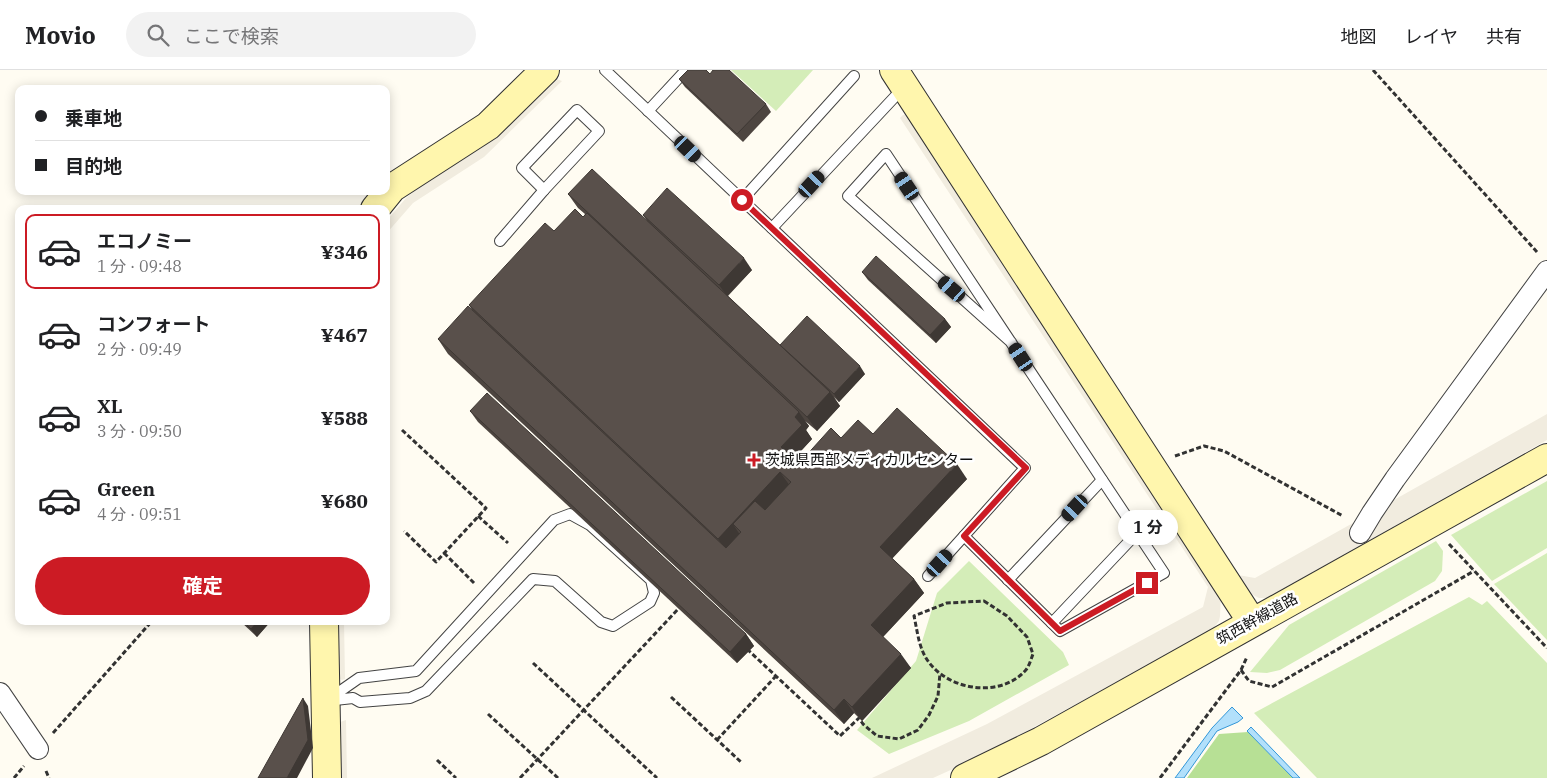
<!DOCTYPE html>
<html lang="ja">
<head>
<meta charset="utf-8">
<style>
	body { margin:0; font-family:"IBM Plex Serif","Noto Sans JP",serif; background:#f2f2f2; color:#202124; height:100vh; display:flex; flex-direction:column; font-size:19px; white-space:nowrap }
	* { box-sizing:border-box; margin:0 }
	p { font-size:16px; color:#757577 }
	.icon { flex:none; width:28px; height:28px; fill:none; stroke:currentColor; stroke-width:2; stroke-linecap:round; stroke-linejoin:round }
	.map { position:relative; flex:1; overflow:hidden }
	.panel { position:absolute; left:15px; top:135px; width:375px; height:420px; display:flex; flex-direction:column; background:#fff; border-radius:10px; box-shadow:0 2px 12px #0003 }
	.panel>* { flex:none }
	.hud { position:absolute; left:15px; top:15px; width:375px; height:110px; border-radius:10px; box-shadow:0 2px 12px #0003; display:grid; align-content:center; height:110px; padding:0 20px; background:#fff }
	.end { position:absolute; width:22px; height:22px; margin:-11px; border:6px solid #cc1b24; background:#fff; box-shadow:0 0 0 2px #fff }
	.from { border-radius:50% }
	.bubble { position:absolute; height:35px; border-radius:18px; background:#fff; box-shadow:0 2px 12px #0003; font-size:16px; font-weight:700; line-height:35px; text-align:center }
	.car { position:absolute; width:15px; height:30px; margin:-15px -8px; border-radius:6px; box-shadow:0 0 4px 1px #0007; background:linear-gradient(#222 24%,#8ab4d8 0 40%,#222 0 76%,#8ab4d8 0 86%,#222 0) }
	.hud b { display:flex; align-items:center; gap:18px; height:48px; font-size:19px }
	.hud b+b { border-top:1px solid #e0e0e0 }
	.hud i { width:12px; height:12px; background:#202124 }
	ul { padding:9px 0 0; list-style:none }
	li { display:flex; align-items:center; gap:15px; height:75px; margin:0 10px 8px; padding:0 10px; border:2px solid transparent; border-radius:10px }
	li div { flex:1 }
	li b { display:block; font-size:19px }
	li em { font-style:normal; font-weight:700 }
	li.on { border-color:#cc1b24 }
	li>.icon { width:45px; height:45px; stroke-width:1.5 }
	.primary-button { display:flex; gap:10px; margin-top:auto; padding:10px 20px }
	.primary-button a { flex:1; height:58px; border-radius:30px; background:#cc1b24; color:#fff; font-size:20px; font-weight:700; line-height:58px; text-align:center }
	header { display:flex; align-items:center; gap:30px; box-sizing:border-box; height:70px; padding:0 25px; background:#fff; border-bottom:1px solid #e0e0e0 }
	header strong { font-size:24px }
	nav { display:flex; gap:28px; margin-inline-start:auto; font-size:18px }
	.search { width:350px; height:45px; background:#f2f2f2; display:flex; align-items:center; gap:12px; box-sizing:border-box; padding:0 18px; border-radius:28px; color:#757577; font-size:19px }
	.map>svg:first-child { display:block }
</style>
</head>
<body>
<header>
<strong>Movio</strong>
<div class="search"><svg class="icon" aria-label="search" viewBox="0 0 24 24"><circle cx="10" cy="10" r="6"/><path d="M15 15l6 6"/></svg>ここで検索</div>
<nav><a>地図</a><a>レイヤ</a><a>共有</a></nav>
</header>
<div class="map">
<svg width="1547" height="708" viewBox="0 0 1547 708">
	<rect width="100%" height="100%" fill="#fffcf2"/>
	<!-- green -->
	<g fill="#d4edb8">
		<path d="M731 0H813L776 41Z"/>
		<path d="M1547 411V478L1492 511 1451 465Z"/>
		<path d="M1436 471 1443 481 1442 501 1435 511 1280 600 1267 603 1250 602 1289 555Z"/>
		<path d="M1547 483V570L1494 514Z"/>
		<path d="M969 491 1063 582 1069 595 969 651 889 684 857 660 916 591 937 523Z"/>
		<path d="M1469 527 1482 535 1487 531 1547 593V708H1317L1254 643Z"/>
	</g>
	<!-- forest -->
	<path fill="#b7e095" d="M1248 662 1293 708H1187L1219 664Z"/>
	<!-- plaza -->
	<g fill="#f1ecdf">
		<path d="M554 8 562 11 484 87 413 133 386 164V151L407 127 421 116 483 77Z"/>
		<path d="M906 44 1065 287 1221 520 1220 546 1219 551 1212 560 975 689 933 708H872L987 654 1203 537 1208 517 900 48 903 45Z"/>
		<path d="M1547 344V370L1267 528H1259L1253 525 1243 517 1236 508 1238 505 1255 508Z"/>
		<path d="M336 551H344L345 609 342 610 339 608Z"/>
		<path d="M346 650 347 708H337L338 655 340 652Z"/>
	</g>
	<!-- water -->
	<g fill="#b2e0fb" stroke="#3397d8">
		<path d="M1232 637 1243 648 1238 652 1217 661 1184 708H1175L1212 658Z"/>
		<path d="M1251 657 1300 708H1293L1247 661Z"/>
	</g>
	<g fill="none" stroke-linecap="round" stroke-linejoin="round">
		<defs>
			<g id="lane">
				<path d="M605 0 1025 398 964 466 1060 561 1164 503 886 84 848 126 1011 272"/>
				<path d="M577 40 599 61 544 120 522 98Z"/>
				<path d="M648 41 686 0"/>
				<path d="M742 130 854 6"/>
				<path d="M772 158 904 17"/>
				<path d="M500 171 544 120"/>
				<path d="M570 444 590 455 651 510 654 523 650 532 613 556 601 552 555 511 533 509 426 621 410 628 360 632 353 628 326 631 359 608 416 601 554 450Z"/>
				<path d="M928 506 964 466"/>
				<path d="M1008 510 1102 410"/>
				<path d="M1052 553 1137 463"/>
			</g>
			<g id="street">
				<path d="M1360 463 1372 443 1395 409 1547 201"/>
				<path d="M0 623 38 679"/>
			</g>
			<g id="secondary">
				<path d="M894 0 1252 552"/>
				<path d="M375 139 392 118 488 56 545 0"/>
				<path d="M324 551 327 708"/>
				<path d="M965 708 1041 671 1547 388"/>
			</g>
		</defs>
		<!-- lane casing -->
		<use href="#lane" stroke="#434343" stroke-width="12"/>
		<!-- street casing -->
		<use href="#street" stroke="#434343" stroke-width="22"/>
		<!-- secondary casing -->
		<use href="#secondary" stroke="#323232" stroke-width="30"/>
		<!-- path -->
		<g stroke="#323232" stroke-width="3" stroke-dasharray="5 2.5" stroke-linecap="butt">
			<path d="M1373 0 1537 182"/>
			<path d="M402 360 486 438 436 492 404 461"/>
			<path d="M1175 386 1204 376 1224 381 1343 446"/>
			<path d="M478 446 508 473"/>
			<path d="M1449 474 1547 578"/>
			<path d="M444 483 474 513"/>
			<path d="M984 531 1007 546 1027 567 1033 584C1031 589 1029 597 1025 601 1001 627 954 621 932 596 919 582 918 564 914 546L947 533Z"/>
			<path d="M747 579 840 666 859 648 863 654 877 666 899 669 918 660 929 645 938 626 940 603"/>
			<path d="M533 593 657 708"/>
			<path d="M1241 600 1249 611 1272 617 1474 501"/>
			<path d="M671 627 742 693"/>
			<path d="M488 644 558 708"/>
			<path d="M53 663 152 551"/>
			<path d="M717 670 776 606"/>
			<path d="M437 690 456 708"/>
			<path d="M46 701 49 708"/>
			<path d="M14 708 24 696"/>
			<path d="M520 708 680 537"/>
			<path d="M1160 708 1241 600 1247 587"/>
		</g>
		<!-- lane -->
		<use href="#lane" stroke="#fff" stroke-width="10"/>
		<!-- street -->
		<use href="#street" stroke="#fff" stroke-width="20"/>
		<!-- secondary -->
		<use href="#secondary" stroke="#fff6ad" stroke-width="28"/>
	</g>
	<!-- wall -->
	<g fill="#4d4540">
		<path d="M710 4 766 34 771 42 743 72 685 17 679 9Z"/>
		<path d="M568 124 647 151 643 145 752 200 728 226 782 277 865 304 839 332 834 327 840 336 817 361 804 350 809 356 806 360 812 369 798 384 803 389 841 368 873 364 967 409 892 488 914 509 924 523 883 567 911 598 862 651 854 643 844 654 448 284 438 269 472 240 469 235 554 161 583 147 585 144 578 138Z"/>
		<path d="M862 202 945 249 951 257 936 273 868 210Z"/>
		<path d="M470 341 746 564 754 576 737 593 478 352Z"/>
		<path d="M240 551H271L257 567Z"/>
	</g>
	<!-- shaded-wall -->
	<g fill="#3e3834">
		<path d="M744 188 752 200 727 226 719 215Z"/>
		<path d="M945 249 951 257 936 273 930 265Z"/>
		<path d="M860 296 865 304 839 332 834 324Z"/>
		<path d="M830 322 840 336 817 361 807 347Z"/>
		<path d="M799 342 809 356 806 360 812 369 791 392 781 377 795 347Z"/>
		<path d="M957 394 967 409 890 491 880 477Z"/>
		<path d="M780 402 790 416 744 466 741 462 733 454 742 468 728 483 718 469Z"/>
		<path d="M914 509 924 523 881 569 871 555Z"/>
		<path d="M258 551H271L257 567 251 559Z"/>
		<path d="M746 564 754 576 737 593 730 582Z"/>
		<path d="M901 584 911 598 862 651 852 637Z"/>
		<path d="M303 628 308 636 313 678 297 708H287Z"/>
		<path d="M844 629 854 643 844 654 834 640Z"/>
	</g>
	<!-- building -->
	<g fill="#59504b" stroke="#3e3834">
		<path d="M688 0H706L710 4 713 0H729L766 34 737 64 679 9Z"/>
		<path d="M592 99 830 322 807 347 568 124Z"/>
		<path d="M667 118 744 188 719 215 643 145Z"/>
		<path d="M575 139 583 147 587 143 799 342 795 347 802 355 781 377 793 389 798 384 803 389 831 358 841 368 858 350 873 364 897 338 957 394 880 477 914 509 871 555 901 584 852 637 844 629 834 640 438 269 468 236 726 478 741 462 733 454 755 431 765 440 791 412 780 402 718 469 469 235 545 153 554 161Z"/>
		<path d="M876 186 945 249 930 265 862 202Z"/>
		<path d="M807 246 860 296 834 324 780 275Z"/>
		<path d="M487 323 746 564 730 582 470 341Z"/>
		<path d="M243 551H258L251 559Z"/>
		<path d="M303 628 308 670 287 708H258Z"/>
	</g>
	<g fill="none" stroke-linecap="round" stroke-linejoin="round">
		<!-- route -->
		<path stroke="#cc1b24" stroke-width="6" d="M742 130 1026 398 964 466 1060 561 1147 513"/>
	</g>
	<!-- markers -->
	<path fill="#cc1b24" stroke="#fff" stroke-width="2" d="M751.5 382.5h5v5h5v5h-5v5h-5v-5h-5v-5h5z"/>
	<g text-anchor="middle" stroke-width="5" stroke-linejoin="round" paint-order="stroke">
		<!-- poi labels -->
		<g font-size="15" fill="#101010" stroke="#fff" text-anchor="start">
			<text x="765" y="395">茨城県西部メディカルセンター</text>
		</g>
		<!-- street labels -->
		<g font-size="15" fill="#101010" stroke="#fff">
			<text transform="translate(1257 549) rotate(-29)" y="5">筑西幹線道路</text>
		</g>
	</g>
</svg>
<i class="end from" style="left:742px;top:130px"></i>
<i class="end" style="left:1147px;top:513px"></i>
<div class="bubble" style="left:1118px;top:440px;width:60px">1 分</div>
<i class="car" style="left:688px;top:79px;rotate:134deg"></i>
<i class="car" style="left:812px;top:114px;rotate:43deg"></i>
<i class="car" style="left:907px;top:116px;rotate:326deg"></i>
<i class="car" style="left:952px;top:219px;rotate:311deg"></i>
<i class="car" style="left:1021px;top:287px;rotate:327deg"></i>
<i class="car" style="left:1075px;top:438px;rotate:223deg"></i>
<i class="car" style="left:940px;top:493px;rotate:42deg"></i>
<div class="hud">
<b><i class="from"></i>乗車地</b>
<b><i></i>目的地</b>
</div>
<section class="panel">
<ul>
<li class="on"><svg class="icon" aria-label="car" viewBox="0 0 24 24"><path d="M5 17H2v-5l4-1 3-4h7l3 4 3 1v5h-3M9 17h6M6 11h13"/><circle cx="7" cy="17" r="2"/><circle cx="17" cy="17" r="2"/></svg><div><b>エコノミー</b><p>1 分 · 09:48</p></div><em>¥346</em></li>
<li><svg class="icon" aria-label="car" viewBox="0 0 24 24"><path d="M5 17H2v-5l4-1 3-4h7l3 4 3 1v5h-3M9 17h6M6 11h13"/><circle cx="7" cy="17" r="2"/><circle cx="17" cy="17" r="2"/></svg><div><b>コンフォート</b><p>2 分 · 09:49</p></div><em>¥467</em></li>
<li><svg class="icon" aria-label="car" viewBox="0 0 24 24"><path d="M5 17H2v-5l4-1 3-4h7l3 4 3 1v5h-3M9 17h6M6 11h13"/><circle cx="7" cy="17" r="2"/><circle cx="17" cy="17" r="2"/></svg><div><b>XL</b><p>3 分 · 09:50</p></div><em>¥588</em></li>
<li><svg class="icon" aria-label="car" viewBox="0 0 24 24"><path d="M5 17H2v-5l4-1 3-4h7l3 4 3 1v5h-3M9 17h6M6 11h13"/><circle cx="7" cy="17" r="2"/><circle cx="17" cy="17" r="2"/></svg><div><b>Green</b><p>4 分 · 09:51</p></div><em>¥680</em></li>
</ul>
<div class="primary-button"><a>確定</a></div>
</section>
</div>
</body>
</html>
